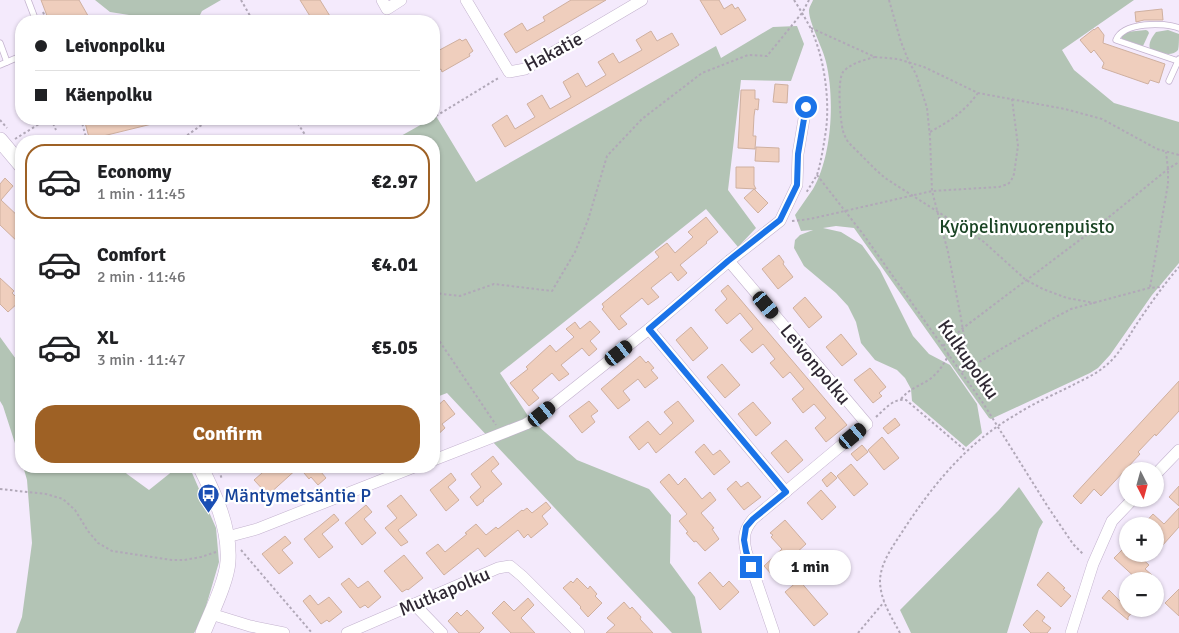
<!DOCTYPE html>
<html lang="en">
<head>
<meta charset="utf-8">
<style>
	body { margin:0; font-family:Signika,sans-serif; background:#f2f2f2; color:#202124; height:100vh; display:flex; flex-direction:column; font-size:19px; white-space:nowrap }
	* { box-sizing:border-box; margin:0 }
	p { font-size:16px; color:#757577 }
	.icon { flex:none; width:28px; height:28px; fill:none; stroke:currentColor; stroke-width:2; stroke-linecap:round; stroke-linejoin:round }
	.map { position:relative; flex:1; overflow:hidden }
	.sheet { position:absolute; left:15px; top:135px; width:425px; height:338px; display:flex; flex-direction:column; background:#fff; border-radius:20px; box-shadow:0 1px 4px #0004 }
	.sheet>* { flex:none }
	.top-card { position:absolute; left:15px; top:15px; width:425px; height:110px; border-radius:20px; box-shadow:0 1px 4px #0004; display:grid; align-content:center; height:110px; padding:0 20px; background:#fff }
	.needle { width:32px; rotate:174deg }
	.tools { position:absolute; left:1119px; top:462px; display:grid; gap:10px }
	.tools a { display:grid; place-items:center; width:45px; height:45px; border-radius:50%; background:#fff; box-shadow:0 1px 4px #0004; font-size:25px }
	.end { position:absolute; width:22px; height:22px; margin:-11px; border:6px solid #1a73e8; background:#fff; box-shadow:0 0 0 2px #fff }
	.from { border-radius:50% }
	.bubble { position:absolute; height:35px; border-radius:18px; background:#fff; box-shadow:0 1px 4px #0004; font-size:16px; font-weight:700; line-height:35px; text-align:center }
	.car { position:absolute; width:15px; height:30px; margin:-15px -8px; border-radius:6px; box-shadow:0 0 4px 1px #0007; background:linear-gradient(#222 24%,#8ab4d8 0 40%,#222 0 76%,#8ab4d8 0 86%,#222 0) }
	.top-card b { display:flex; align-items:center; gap:18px; height:48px; font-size:19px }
	.top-card b+b { border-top:1px solid #e0e0e0 }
	.top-card i { width:12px; height:12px; background:#202124 }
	ul { padding:9px 0 0; list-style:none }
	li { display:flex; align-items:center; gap:15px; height:75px; margin:0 10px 8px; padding:0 10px; border:2px solid transparent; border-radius:20px }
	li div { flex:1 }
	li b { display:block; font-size:19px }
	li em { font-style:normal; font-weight:700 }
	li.active { border-color:#9e6125 }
	li>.icon { width:45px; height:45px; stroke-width:1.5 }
	.button { display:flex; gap:10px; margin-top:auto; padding:10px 20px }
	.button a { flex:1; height:58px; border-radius:20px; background:#9e6125; color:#fff; font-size:20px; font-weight:700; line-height:58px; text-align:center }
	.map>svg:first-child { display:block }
</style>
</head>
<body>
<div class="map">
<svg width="1179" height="633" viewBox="0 0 1179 633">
	<rect width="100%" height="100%" fill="#f4eafc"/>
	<!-- green -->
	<g fill="#b3c4b5">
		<path d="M95 0H221L202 11 197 21H137L129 15 110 12Z"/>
		<path d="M813 0H1134L1062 50 1074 70 1114 103 1179 122V263L1152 295 1110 355 1098 368 1090 373 991 419 989 418 854 228 836 226 823 228 841 232 862 245 880 270 913 336 929 354 950 365 977 404 982 433 966 447 912 401 911 389 905 378 897 370 875 360 861 343 856 322 848 306 836 293 804 266 794 248 795 240 800 235 813 230 801 231 795 215C801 206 807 198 813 189 832 156 835 99 826 62 823 48 809 23 809 11 809 7 812 3 813 0Z"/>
		<path d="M797 26 804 44 791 81 741 80 728 190 756 228 738 247 706 209 500 373 530 419 577 460 649 489 671 515 670 563 695 597 702 633H672L447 393 434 398V141H392L431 119H434V117L436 116 476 182 716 46 721 58 773 27Z"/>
		<path d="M1146 30 1148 31 1149 33 1143 46 1122 39 1121 35 1126 32Z"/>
		<path d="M1168 30 1179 34C1179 38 1179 46 1178 50 1172 58 1156 52 1150 49 1148 43 1152 37 1156 32Z"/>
		<path d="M0 337 21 366V462L3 406 0 401Z"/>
		<path d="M23 466H119L127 474 149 490 179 466H189L216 528 219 562 202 620 194 633H16L22 617 32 543 27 480Z"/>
		<path d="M1019 487 1043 522 1039 529 1007 633H911L900 610 999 510Z"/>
	</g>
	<!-- building -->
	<g fill="#efcebd" stroke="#cfb0a0">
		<path d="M41 0H79L91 21H49Z"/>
		<path d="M300 0H320L333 21H313Z"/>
		<path d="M571 0H606L516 53 504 34 522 23 527 31 545 21 543 17Z"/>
		<path d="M700 0H719L724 9 732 4 735 9 738 7 746 20 721 35Z"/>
		<path d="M1162 9 1163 20H1144L1136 22 1135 12Z"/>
		<path d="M1098 27 1104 35 1103 43 1165 64 1159 83 1150 80 1148 84 1102 68 1104 63 1094 50 1091 53 1080 40 1094 29V30Z"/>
		<path d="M651 31 657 41 672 33 679 45 505 147 492 125 507 115 515 129 535 117 527 104 542 95 550 109 571 97 563 82 578 73 586 87 606 75 598 62 613 53 619 63 642 50 636 40Z"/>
		<path d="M460 39 462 41 466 39 473 51 469 54 470 56 442 72 441 69 434 73V53Z"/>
		<path d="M775 84 788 85 787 103 773 102Z"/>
		<path d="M741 90H755V99H759L758 110 755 109 754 116 753 136H756L755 149 738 148Z"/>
		<path d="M84 119H159L160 122 99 137V141H90Z"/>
		<path d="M756 147 779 148V162L755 161Z"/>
		<path d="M736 167H754V185L756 189 736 188Z"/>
		<path d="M5 178 13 186 1 200 21 219V245L0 225V184Z"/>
		<path d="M754 189 768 203 758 213 744 198Z"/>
		<path d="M706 217 718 232 706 242 707 243 680 265 687 273 678 281 671 272 651 288 659 297 648 305 642 298 620 316 627 324 619 330 602 309 604 307 602 304 659 257 655 252 667 243 675 253 693 237 688 232Z"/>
		<path d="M779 255 784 262 783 264 793 277 778 289 762 269Z"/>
		<path d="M0 278 14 291 12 293 20 301 8 312 0 304Z"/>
		<path d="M728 285 847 425 826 442 815 428 826 418 814 404 803 413 792 399 804 389 790 372 783 378 770 363 775 359 763 344 752 353 740 340 753 329 740 313 727 324 715 310 727 299 721 291Z"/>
		<path d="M805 297 822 317 809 328 793 308Z"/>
		<path d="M590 321 600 332 590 341 597 349 589 356 582 348 561 365 569 374 559 381 552 373 532 390 539 398 529 406 510 383 528 369 526 367 550 345 556 352 574 337 566 329 575 322 580 329Z"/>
		<path d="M691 327 708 348 693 361 676 340Z"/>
		<path d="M841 334 857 354 842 366 826 347Z"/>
		<path d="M640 356 646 363 648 361 654 368 651 370 658 378 645 388 638 379 623 391 630 400 618 409 601 389Z"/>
		<path d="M722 364 740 385 725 398 707 377Z"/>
		<path d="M870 368 886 387 879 393 882 396 873 403 854 380Z"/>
		<path d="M1179 381V411L1156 436 1155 434 1138 452 1140 454 1101 496 1094 489 1081 504 1073 496Z"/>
		<path d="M444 400 455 414 442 424 445 428 434 438V409Z"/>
		<path d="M589 401 598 411 591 416 595 422 582 433 569 416Z"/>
		<path d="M678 401 694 421 656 453 648 442 639 450 629 437 648 421 660 435 673 423 664 412Z"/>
		<path d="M753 402 771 423 756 436 738 414Z"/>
		<path d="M895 418 900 425 888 434 883 428Z"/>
		<path d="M882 437 899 458 884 470 868 450Z"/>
		<path d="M786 440 803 460 788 473 771 453Z"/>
		<path d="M704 444 713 455 720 450 730 462 714 475 695 452Z"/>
		<path d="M862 445 868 452 857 461 851 454Z"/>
		<path d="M493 456 499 464 491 471 502 484 483 500 484 501 477 506 470 497 481 487 471 474Z"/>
		<path d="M851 464 868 484 854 496 837 476Z"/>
		<path d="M270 466H316L326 478 318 485 311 477 309 479 299 467 268 495 254 480Z"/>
		<path d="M831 472 837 478 827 487 822 480Z"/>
		<path d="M451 473 456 480 448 487 459 500 446 511 430 490Z"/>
		<path d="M669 474 678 485 685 478 702 499 710 492 716 500 701 513 714 528 712 529 719 539 705 551 696 541 694 542 686 533 688 532 679 521 687 514 660 482Z"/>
		<path d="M736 481 741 487 748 482 761 497 744 510 727 489Z"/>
		<path d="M1179 486V506L1169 497Z"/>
		<path d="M821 490 836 507 822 520 807 503Z"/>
		<path d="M401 495 417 515 398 530 408 542 401 546 385 528 397 518 387 506Z"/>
		<path d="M546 502 551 508 542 516 548 524 531 538 528 534 524 538 518 530 485 557 478 548 444 575 426 553 438 544 445 552 467 534 465 533 476 524 486 535 496 527 498 529 522 510 523 511 527 508 532 513Z"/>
		<path d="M366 505 372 512 364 519 376 533 362 545 345 523Z"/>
		<path d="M1179 508V527L1162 546 1155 540V526H1142L1153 514 1164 524Z"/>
		<path d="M334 514 339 520 322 534 333 547 319 558 304 539Z"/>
		<path d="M785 520 806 544 783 565 785 567 774 577 764 566 782 549 771 537 773 535 770 533Z"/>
		<path d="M285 536 291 543 282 550 293 563 279 574 262 554Z"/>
		<path d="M1128 544V554H1137L1149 565 1145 569 1152 575 1146 581H1139L1114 558Z"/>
		<path d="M404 555 423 578 408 590 407 589 402 592 384 571Z"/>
		<path d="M710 572 723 587 729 581 739 592 720 610 698 583Z"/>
		<path d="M1048 572 1065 588 1063 589 1071 596 1061 607 1037 585Z"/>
		<path d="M349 578 358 588 368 581 381 597 368 608 365 605 360 608 341 584Z"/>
		<path d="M577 578 588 589 590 586 597 594 595 596 602 603 588 617 580 608 581 607 563 588 571 581 573 583Z"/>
		<path d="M799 580 828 614 814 626 785 592Z"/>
		<path d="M1179 589V616L1165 603Z"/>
		<path d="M1109 590 1120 601 1128 593V609H1135L1128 617V620L1102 598Z"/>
		<path d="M310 595 318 605 329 597 342 612 329 622 327 620 321 624 303 601Z"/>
		<path d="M528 598 534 605 521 618 535 633H511L492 613 504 601 514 611Z"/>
		<path d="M624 602 630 609 632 607 641 617 640 619 653 633H606L615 625 607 618Z"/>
		<path d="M467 610 484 628 479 633H459L448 621 457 612 461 616Z"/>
		<path d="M1037 610 1045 617 1042 621 1051 628 1047 633H1031L1023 625Z"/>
	</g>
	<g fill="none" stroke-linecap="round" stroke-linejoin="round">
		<defs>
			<g id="service">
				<path d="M28 0 36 21"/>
				<path d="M0 43 7 62"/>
				<path d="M1178 61 1116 40C1123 22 1164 22 1179 28"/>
				<path d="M0 65 21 56"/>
				<path d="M1169 81 1179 59"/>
			</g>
			<g id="minor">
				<path d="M382 0 387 9 401 0"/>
				<path d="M466 0 509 72 525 69 642 0"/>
				<path d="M649 329 786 492"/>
				<path d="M434 460 526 424 542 414 649 329 729 261"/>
				<path d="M1155 475 1179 450"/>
				<path d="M227 537 257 529 417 466"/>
				<path d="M414 604 442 633"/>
				<path d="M211 614 250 626 284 633"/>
				<path d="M347 633 498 568 510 566 522 576 579 633"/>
				<path d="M774 633 746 551C743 537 744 530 753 519L867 424 729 261 780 221 797 185 798 154 806 107"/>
				<path d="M1071 633 1093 564 1112 521 1133 499"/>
			</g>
			<g id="tertiary">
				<path d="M0 140 21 165"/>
				<path d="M200 466C215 496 230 527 228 561 227 581 211 613 203 633"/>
			</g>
		</defs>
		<!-- service casing -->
		<use href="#service" stroke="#c3b2ce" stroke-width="7"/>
		<!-- minor casing -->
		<use href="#minor" stroke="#c3b2ce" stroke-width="12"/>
		<!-- tertiary casing -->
		<use href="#tertiary" stroke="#c3b2ce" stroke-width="16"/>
		<!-- path -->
		<g stroke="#b1a8b8" stroke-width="2" stroke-dasharray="2.5 2.5" stroke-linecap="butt">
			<path d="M241 0 253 21"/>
			<path d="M794 0C800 9 805 18 810 27 824 56 830 98 826 130 824 143 822 156 819 168L817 175 806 193"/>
			<path d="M889 0 901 42 909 62 916 74 927 108 930 137 932 191 948 252 961 318 969 368"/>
			<path d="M43 12 47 21"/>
			<path d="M372 21 380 15"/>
			<path d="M811 28 875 57 898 59 924 67 978 93 1065 109 1102 119 1157 149 1179 155"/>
			<path d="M875 57C864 60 851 63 843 72 837 81 840 119 843 131 844 135 846 138 848 142L875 169 885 178 971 233 984 242 1026 280 1043 289 1067 298 1095 303"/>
			<path d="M436 116 500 77"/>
			<path d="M51 119 56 130"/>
			<path d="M81 119 87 141"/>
			<path d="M295 119 309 141"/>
			<path d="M0 120 7 128"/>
			<path d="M930 132C950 121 964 112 978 93"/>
			<path d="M15 139 47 119"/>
			<path d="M179 141 210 119"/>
			<path d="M817 175 863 234 983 403 1048 507 1073 544 1084 555"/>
			<path d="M792 221 810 219 932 191 999 187 1008 184 1011 181 1014 174 1018 146 1012 99"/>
			<path d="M1150 287 1168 184V169L1166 152"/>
			<path d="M434 293 460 296 494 284 552 291 575 252 588 220 607 156 642 119 702 73 748 55 767 56 802 13 809 0"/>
			<path d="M434 333 496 425"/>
			<path d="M943 346 963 328 1093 230 1168 169 1179 162"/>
			<path d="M962 372 1052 319 1071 309 1149 288 1162 287"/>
			<path d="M901 399C910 388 920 386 930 379 939 372 944 364 949 354"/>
			<path d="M876 417C885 409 893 398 906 400L966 451"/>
			<path d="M217 466 222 479"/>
			<path d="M0 489 46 494 63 499 75 510 88 531 98 543 112 551 172 560H184L201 557 216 552"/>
			<path d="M241 550 312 633"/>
			<path d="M858 633 884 602"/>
			<path d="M900 633C891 616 880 600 880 580 881 561 894 545 904 529 935 482 968 442 1017 414 1034 403 1053 395 1071 386 1082 380 1095 375 1104 367 1119 356 1128 337 1138 322 1151 303 1164 284 1179 267"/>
		</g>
		<!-- service -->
		<use href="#service" stroke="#fff" stroke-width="5.5"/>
		<!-- minor -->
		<use href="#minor" stroke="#fff" stroke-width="11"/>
		<!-- tertiary -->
		<use href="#tertiary" stroke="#fff" stroke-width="15"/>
	</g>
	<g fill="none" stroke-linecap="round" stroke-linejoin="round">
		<!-- route -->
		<path stroke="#1a73e8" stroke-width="6" d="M751 567 746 551 744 540 746 527 753 519 786 492 649 329 728 261 780 220 797 185 798 154 806 107"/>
	</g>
	<!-- icons -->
	<defs>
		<symbol id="bus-pin" viewBox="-11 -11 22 30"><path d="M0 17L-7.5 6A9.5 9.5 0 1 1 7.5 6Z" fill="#1a4fb4" stroke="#fff"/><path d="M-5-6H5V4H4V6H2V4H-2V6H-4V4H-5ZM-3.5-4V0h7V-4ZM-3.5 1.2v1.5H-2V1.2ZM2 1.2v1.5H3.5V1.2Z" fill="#fff"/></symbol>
	</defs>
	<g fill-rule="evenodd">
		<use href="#bus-pin" x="196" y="482" width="25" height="34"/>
	</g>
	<g text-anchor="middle" stroke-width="4.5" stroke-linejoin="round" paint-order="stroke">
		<!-- street labels -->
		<g font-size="19" fill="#302934" stroke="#fff">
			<text transform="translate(553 51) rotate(-28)" y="7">Hakatie</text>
			<text transform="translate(969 359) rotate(55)" y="7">Kulkupolku</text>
			<text transform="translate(816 364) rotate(50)" y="7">Leivonpolku</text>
			<text transform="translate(444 591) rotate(-23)" y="7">Mutkapolku</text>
		</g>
		<!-- park labels -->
		<g font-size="19" fill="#1a4424" stroke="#fff">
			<text x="1027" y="233">Kyöpelinvuorenpuisto</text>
		</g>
		<!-- transit labels -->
		<g font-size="19" fill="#164399" stroke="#fff" text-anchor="start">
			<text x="224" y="502">Mäntymetsäntie P</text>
		</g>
	</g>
</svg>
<div class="tools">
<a><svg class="needle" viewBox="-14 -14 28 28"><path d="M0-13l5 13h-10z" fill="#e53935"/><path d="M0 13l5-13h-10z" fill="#757577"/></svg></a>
<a>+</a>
<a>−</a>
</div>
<i class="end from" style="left:806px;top:107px"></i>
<i class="end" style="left:751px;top:567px"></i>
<div class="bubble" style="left:769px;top:550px;width:82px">1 min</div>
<i class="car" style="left:766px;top:305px;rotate:140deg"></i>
<i class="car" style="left:619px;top:353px;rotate:52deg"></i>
<i class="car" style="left:542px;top:414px;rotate:51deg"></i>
<i class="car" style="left:853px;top:436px;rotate:50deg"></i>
<div class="top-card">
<b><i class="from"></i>Leivonpolku</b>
<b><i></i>Käenpolku</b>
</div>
<section class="sheet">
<ul>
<li class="active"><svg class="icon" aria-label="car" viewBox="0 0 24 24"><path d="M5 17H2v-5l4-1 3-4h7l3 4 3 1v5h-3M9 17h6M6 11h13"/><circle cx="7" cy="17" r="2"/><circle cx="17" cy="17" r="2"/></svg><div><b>Economy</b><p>1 min · 11:45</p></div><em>€2.97</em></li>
<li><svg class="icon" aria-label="car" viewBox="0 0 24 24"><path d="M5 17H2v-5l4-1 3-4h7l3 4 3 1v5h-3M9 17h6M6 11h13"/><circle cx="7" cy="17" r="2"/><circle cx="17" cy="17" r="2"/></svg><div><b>Comfort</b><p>2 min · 11:46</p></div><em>€4.01</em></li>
<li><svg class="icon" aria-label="car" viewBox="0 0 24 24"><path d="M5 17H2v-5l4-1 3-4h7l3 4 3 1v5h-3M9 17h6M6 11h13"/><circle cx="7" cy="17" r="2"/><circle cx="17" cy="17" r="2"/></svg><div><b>XL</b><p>3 min · 11:47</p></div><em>€5.05</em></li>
</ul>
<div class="button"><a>Confirm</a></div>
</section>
</div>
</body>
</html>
